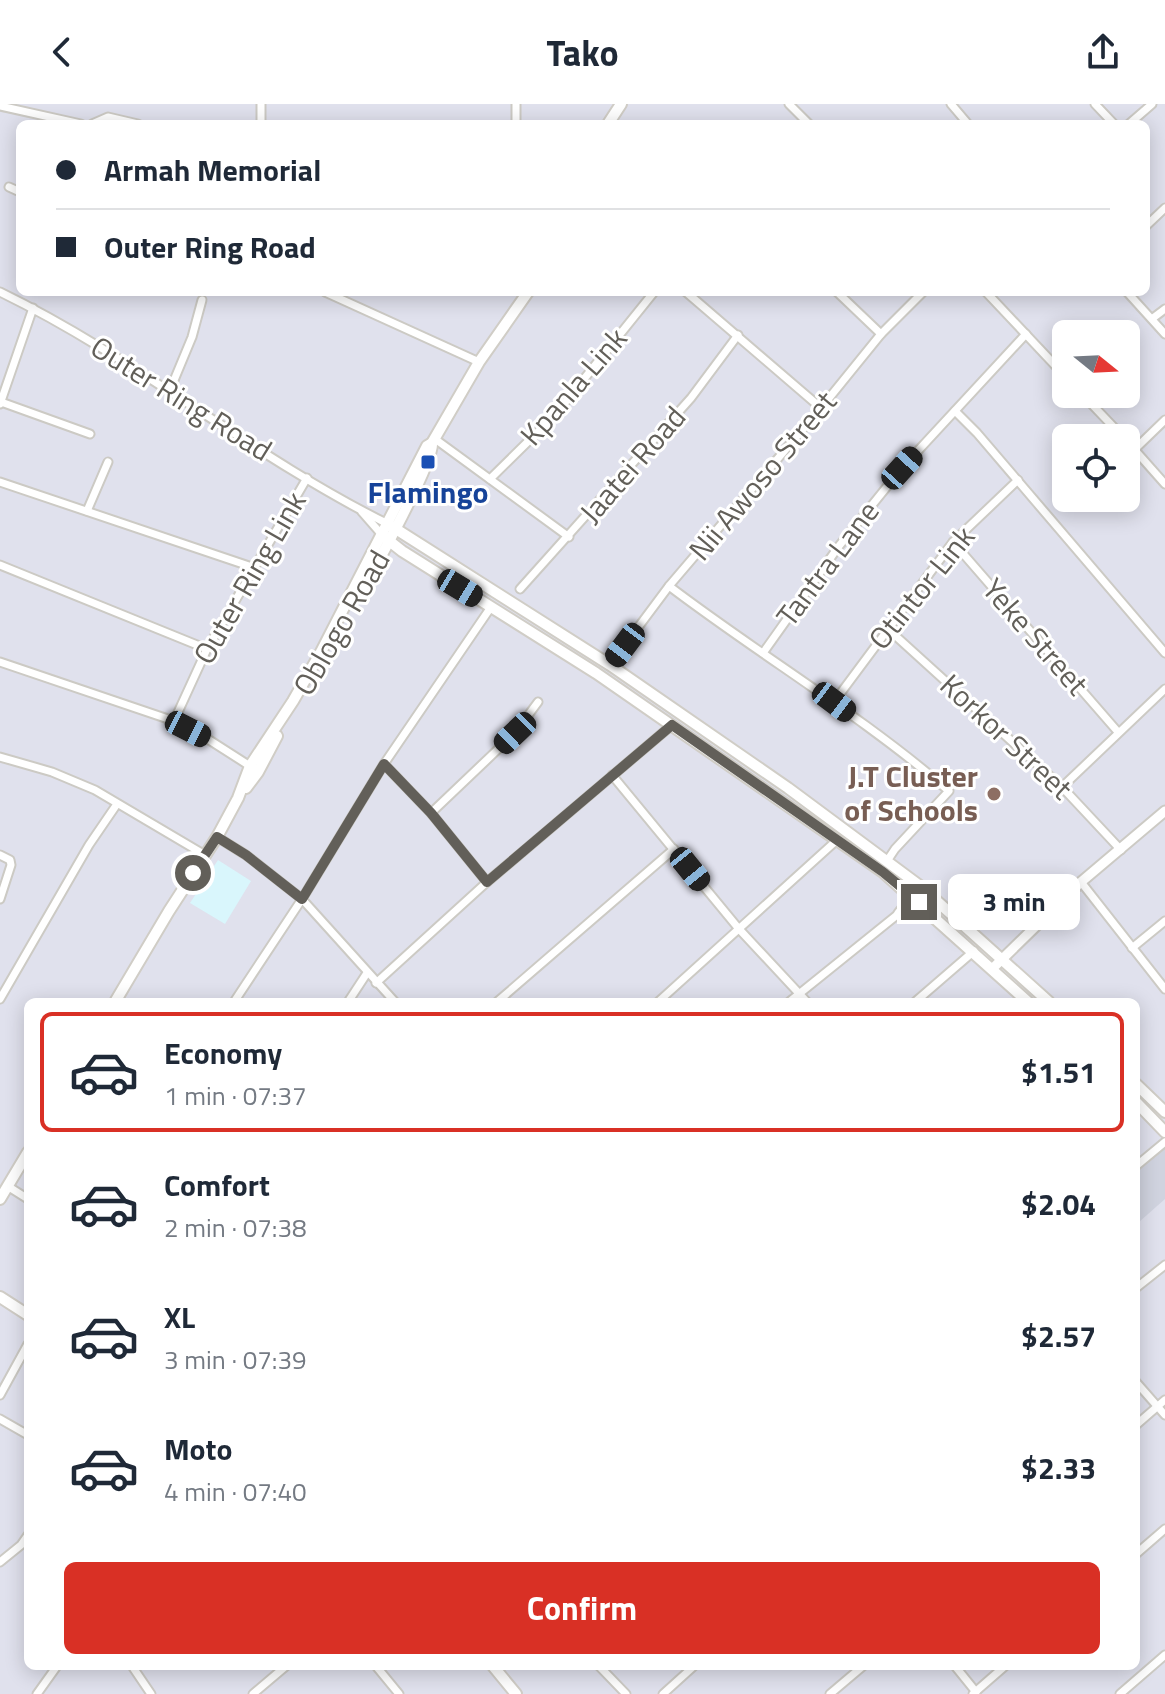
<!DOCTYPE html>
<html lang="en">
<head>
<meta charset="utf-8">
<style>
	body { margin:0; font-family:"Titillium Web",sans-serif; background:#f6f6f7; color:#1f2937; height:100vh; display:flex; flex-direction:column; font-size:30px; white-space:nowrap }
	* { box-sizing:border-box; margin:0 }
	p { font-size:26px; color:#747a83 }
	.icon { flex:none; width:44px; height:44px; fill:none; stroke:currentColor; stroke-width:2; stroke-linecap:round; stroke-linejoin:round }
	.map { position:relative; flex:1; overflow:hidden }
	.sheet { position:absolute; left:24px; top:894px; width:1116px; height:672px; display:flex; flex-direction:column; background:#fff; border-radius:12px; box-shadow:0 4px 20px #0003 }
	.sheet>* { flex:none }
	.hud { position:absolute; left:16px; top:16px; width:1134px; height:176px; border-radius:12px; box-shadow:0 4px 20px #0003; display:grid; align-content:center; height:176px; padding:0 40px; background:#fff }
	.needle { width:52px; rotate:108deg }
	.tools { position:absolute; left:1052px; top:216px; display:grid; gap:16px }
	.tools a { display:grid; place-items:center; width:88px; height:88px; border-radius:12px; background:#fff; box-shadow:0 4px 20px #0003; font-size:40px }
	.end { position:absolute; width:36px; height:36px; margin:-18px; border:10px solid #625f59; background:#fff; box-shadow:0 0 0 4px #fff }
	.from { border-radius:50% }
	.bubble { position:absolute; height:56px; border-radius:12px; background:#fff; box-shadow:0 4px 20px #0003; font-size:26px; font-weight:700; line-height:56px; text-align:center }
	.car { position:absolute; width:24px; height:48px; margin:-24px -12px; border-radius:10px; box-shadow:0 0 6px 2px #0007; background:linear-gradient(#222 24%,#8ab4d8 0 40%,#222 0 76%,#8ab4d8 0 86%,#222 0) }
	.hud b { display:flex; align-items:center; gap:28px; height:76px; font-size:30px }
	.hud b+b { border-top:2px solid #e0e1e3 }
	.hud i { width:20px; height:20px; background:#1f2937 }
	ul { padding:14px 0 0; list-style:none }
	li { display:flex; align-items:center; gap:24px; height:120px; margin:0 16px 12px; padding:0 24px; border:4px solid transparent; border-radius:12px }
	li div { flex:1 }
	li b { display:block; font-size:30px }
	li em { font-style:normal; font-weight:700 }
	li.active { border-color:#d93025 }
	li>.icon { width:72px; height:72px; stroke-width:1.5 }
	.cta { display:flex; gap:16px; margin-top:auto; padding:16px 40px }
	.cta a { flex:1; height:92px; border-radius:12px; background:#d93025; color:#fff; font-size:32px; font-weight:700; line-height:92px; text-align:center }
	header { display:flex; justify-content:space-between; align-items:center; height:104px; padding:0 40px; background:#fff; font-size:36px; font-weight:700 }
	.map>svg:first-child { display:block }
</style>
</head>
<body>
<header><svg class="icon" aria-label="back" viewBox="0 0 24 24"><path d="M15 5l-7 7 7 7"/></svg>Tako<svg class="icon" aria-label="share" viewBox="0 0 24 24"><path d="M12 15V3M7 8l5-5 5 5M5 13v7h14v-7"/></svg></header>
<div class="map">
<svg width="1165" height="1590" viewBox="0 0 1165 1590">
	<rect width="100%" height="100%" fill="#e0e1ed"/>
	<!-- education -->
	<path fill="#d0d3df" d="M1165 1043V1095L1139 1118 1136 1114V1068Z"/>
	<!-- medical -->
	<path fill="#d9f6fc" d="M218 756 251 777 225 820 190 799Z"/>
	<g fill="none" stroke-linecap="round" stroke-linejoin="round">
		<defs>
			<g id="minor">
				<path d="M516 0V20"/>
				<path d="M789 0 809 20"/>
				<path d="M951 0 968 20"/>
				<path d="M1095 0 1114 20"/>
				<path d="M0 2 81 20"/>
				<path d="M92 20 108 13 138 20"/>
				<path d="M261 20V0"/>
				<path d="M1129 20 1152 0"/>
				<path d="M9 83 20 88"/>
				<path d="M1146 122 1165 104"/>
				<path d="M0 188C136 254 253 353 388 420"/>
				<path d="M325 188 479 258"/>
				<path d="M686 188 821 304"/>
				<path d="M837 188 881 230"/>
				<path d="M986 188 1066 273"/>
				<path d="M1127 188 1165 230"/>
				<path d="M1153 214 1165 205"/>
				<path d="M170 286 192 233 202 196"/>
				<path d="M1082 290 1124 334"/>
				<path d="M1 298 90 330"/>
				<path d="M0 300 33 204"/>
				<path d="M955 307 977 329 1165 549"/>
				<path d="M435 335 569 433"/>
				<path d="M1126 336 1165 380"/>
				<path d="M1135 345 1165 316"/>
				<path d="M490 375 555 311 654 188"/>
				<path d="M0 378 255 464"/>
				<path d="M87 407 108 358"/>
				<path d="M362 408 383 432"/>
				<path d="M953 438 1118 628"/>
				<path d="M0 461 207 545"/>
				<path d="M669 482C761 552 861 611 949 687L895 745 887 757"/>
				<path d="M520 485 691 294 738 231"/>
				<path d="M888 525 1062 683 1121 746"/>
				<path d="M763 549 839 442 902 364 1026 230"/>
				<path d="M0 558 174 617 203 632 253 664"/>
				<path d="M610 561 669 482 821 304 881 230 923 188"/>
				<path d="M834 598 953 438 1018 376"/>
				<path d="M174 617 207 545 307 374"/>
				<path d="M0 653 52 668 95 686 205 751"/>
				<path d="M384 660 431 709 487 778"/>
				<path d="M612 671 739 825 807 898"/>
				<path d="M1062 683 1165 585"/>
				<path d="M431 709 515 629 538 598"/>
				<path d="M217 733 246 751 302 795 395 898"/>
				<path d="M0 751 10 756 11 761 0 795"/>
				<path d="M1081 778 1165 885"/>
				<path d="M898 809 920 782"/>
				<path d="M1132 844 1165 817"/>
				<path d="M376 879 487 778 672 621"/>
				<path d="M0 895 89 741 117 700"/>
				<path d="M234 898 302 795 384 660 491 503"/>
				<path d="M348 898 367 869"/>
				<path d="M497 898 674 745"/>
				<path d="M658 898 837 736"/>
				<path d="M789 898 897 811 911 805 929 790"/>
				<path d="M915 898 974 847"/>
				<path d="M1136 1062 1165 1038"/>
				<path d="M9 1083 28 1095"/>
				<path d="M1136 1184 1165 1161"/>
				<path d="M1136 1278 1165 1311"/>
				<path d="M0 1291 28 1240"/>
				<path d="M0 1315 28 1331"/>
				<path d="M1136 1321 1165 1296"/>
				<path d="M1136 1450 1165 1425"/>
				<path d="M0 1458 21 1441 28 1431"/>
				<path d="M132 1562 151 1590"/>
				<path d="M376 1562 399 1590"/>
				<path d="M599 1562 626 1590"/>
				<path d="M955 1562 976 1588"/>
				<path d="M37 1590 57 1562"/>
				<path d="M253 1590 286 1562"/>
				<path d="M663 1590 694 1562"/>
				<path d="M830 1590 863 1562"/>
				<path d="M973 1590 1005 1562"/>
				<path d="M1120 1590 1165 1551"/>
			</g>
			<path id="tertiary" d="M992 865 1081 778 1165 707"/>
			<g id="secondary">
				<path d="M608 20 621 0"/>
				<path d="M388 420 610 561 788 684 920 782 1049 898"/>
				<path d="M383 432 402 447 596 569 883 768 1028 898"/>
				<path d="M361 487C374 466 435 355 432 339"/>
				<path d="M246 684 258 668 277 632"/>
				<path d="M115 898 169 807 217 733 238 694 250 662 293 597 321 548 427 342 432 339 479 258 528 188"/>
				<path d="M1136 980 1165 1008"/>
				<path d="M1136 998 1165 1028"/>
				<path d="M0 1095 28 1048"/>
				<path d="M0 1193 28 1211"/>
				<path d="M493 1562 516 1590"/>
			</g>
		</defs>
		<!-- minor casing -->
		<use href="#minor" stroke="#cccac4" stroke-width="11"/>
		<!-- tertiary casing -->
		<use href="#tertiary" stroke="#cccac4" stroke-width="13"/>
		<!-- secondary casing -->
		<use href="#secondary" stroke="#d0cdc6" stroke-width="14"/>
		<!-- minor -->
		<use href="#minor" stroke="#fff" stroke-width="7"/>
		<!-- tertiary -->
		<use href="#tertiary" stroke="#fff" stroke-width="9"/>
		<!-- secondary -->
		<use href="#secondary" stroke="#fff" stroke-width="10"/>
	</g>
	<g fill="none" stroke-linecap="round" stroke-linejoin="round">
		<!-- route -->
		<path stroke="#625f59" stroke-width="10" d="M193 769 217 733 246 751 302 795 384 660 431 709 487 778 672 621 883 768 919 798"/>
	</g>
	<!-- markers -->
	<rect fill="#1a4fb4" stroke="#fff" stroke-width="3" x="420" y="350" width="16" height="16" rx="4"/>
	<circle fill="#8d6e63" stroke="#fff" stroke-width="3" cx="994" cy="690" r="8"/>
	<g text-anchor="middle" stroke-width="6" stroke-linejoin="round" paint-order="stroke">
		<!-- street labels -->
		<g font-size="30" fill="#625f59" stroke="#fff">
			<text transform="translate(574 283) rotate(-49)" y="10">Kpanla Link</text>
			<text transform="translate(181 295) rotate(32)" y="10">Outer Ring Road</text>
			<text transform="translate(633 361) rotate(-49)" y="10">Jaatei Road</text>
			<text transform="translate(763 372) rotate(-50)" y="10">Nii Awoso Street</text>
			<text transform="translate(828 460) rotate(-53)" y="10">Tantra Lane</text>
			<text transform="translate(250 474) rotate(-60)" y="10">Outer Ring Link</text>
			<text transform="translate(922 484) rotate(-51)" y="10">Otintor Link</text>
			<text transform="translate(342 519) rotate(-60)" y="10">Oblogo Road</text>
			<text transform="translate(1035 533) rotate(49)" y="10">Yeke Street</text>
			<text transform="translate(1006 633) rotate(43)" y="10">Korkor Street</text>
		</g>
		<!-- transit labels -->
		<g font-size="30" font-weight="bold" fill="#164399" stroke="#fff">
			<text x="428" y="399">Flamingo</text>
		</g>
		<!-- education labels -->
		<g font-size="30" font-weight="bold" fill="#785e54" stroke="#fff" text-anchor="end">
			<text x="978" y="683">J.T Cluster<tspan x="978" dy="34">of Schools</tspan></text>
		</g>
	</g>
</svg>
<div class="tools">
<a><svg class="needle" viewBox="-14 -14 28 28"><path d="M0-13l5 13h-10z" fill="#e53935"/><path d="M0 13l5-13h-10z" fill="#747a83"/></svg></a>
<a><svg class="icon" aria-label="locate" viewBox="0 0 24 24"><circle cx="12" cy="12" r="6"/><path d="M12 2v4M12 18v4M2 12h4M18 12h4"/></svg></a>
</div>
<i class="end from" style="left:193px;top:769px"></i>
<i class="end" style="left:919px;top:798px"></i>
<div class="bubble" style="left:948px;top:770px;width:132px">3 min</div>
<i class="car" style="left:902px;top:364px;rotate:42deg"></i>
<i class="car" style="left:460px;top:484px;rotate:121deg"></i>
<i class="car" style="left:625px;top:541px;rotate:217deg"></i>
<i class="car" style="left:834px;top:598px;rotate:127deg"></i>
<i class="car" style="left:188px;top:625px;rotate:117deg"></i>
<i class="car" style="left:515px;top:629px;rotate:226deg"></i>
<i class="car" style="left:690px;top:765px;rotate:141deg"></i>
<div class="hud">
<b><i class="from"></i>Armah Memorial</b>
<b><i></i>Outer Ring Road</b>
</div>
<section class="sheet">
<ul>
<li class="active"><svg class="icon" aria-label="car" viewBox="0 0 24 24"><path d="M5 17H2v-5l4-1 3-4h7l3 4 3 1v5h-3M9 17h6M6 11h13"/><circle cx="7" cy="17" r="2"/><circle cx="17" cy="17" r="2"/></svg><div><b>Economy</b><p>1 min · 07:37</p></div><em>$1.51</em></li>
<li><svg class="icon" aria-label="car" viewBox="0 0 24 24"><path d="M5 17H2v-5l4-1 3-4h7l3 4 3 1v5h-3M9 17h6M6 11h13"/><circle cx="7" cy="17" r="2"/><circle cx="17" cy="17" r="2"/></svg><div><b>Comfort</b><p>2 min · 07:38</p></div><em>$2.04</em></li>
<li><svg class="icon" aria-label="car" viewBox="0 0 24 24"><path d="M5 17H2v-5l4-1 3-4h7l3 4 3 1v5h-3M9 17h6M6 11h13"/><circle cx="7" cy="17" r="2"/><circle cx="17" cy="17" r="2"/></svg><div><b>XL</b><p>3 min · 07:39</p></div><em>$2.57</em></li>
<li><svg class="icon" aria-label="car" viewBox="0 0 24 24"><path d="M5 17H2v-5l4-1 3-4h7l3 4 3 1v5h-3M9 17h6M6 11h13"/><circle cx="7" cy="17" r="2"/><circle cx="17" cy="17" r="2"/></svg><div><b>Moto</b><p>4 min · 07:40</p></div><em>$2.33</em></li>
</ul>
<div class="cta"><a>Confirm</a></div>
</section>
</div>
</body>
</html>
